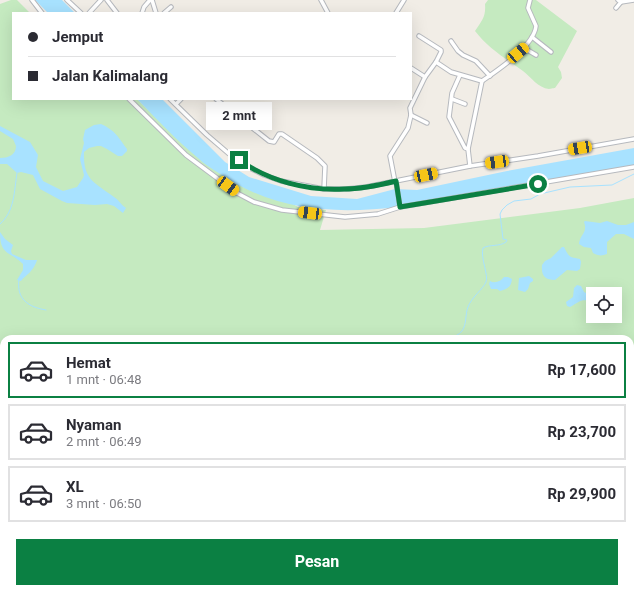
<!DOCTYPE html>
<html lang="id">
<head>
<meta charset="utf-8">
<style>
	body { margin:0; font-family:Roboto,sans-serif; background:#f2f2f3; color:#2b2b33; height:100vh; display:flex; flex-direction:column; font-size:15px; white-space:nowrap }
	* { box-sizing:border-box; margin:0 }
	p { font-size:13px; color:#7c7c81 }
	.icon { flex:none; width:22px; height:22px; fill:none; stroke:currentColor; stroke-width:2; stroke-linecap:round; stroke-linejoin:round }
	.map { position:relative; flex:1; overflow:hidden }
	.sheet { position:absolute; left:0px; top:335px; width:634px; height:258px; display:flex; flex-direction:column; background:#fff; border-radius:12px 12px 0 0; box-shadow:0 4px 16px #0002 }
	.sheet>* { flex:none }
	.top-card { position:absolute; left:12px; top:12px; width:400px; height:88px; border-radius:0px; box-shadow:0 4px 16px #0002; display:grid; align-content:center; height:88px; padding:0 16px; background:#fff }
	.fabs { position:absolute; left:586px; top:287px; display:grid; gap:8px }
	.fabs a { display:grid; place-items:center; width:36px; height:36px; border-radius:0px; background:#fff; box-shadow:0 4px 16px #0002; font-size:20px }
	.end { position:absolute; width:18px; height:18px; margin:-9px; border:5px solid #0b8043; background:#fff; box-shadow:0 0 0 2px #fff }
	.from { border-radius:50% }
	.bubble { position:absolute; height:28px; border-radius:0px; background:#fff; box-shadow:0 4px 16px #0002; font-size:13px; font-weight:700; line-height:28px; text-align:center }
	.car { position:absolute; width:12px; height:24px; margin:-12px -6px; border-radius:5px; box-shadow:0 0 3px 1px #0007; background:linear-gradient(#f5c518 24%,#345 0 40%,#f5c518 0 76%,#345 0 86%,#f5c518 0) }
	.top-card b { display:flex; align-items:center; gap:14px; height:38px; font-size:15px }
	.top-card b+b { border-top:1px solid #e1e1e2 }
	.top-card i { width:10px; height:10px; background:#2b2b33 }
	ul { padding:7px 0 0; list-style:none }
	li { display:flex; align-items:center; gap:12px; height:56px; margin:0 8px 6px; padding:0 8px; border:2px solid #e1e1e2; border-radius:0px }
	li div { flex:1 }
	li b { display:block; font-size:15px }
	li em { font-style:normal; font-weight:700 }
	li.active { border-color:#0b8043 }
	li>.icon { width:36px; height:36px; stroke-width:1.5 }
	.action { display:flex; gap:8px; margin-top:auto; padding:8px 16px }
	.action a { flex:1; height:46px; border-radius:0px; background:#0b8043; color:#fff; font-size:16px; font-weight:700; line-height:46px; text-align:center }
	.map>svg:first-child { display:block }
</style>
</head>
<body>
<div class="map">
<svg width="634" height="593" viewBox="0 0 634 593">
	<rect width="100%" height="100%" fill="#f1ede6"/>
	<!-- green -->
	<g fill="#c5eac0" fill-rule="evenodd">
		<path d="M11 0H17L30 13H13V99H137L169 130 298 207 326 210 320 230 424 228 580 208 634 198V402H630V339H4V368L0 367V4ZM593 294H615V316H593Z"/>
		<path d="M488 0H536L577 31 558 67 561 72 562 78 555 88C554 88 549 89 549 89 538 88 531 77 523 71 506 59 488 48 475 31 482 20 486 17 485 4Z"/>
	</g>
	<!-- water -->
	<g fill="#a8e2ff">
		<path d="M35 0H62L75 13H48Z"/>
		<path d="M137 99H162L225 162 249 177 311 196 357 199 395 189 417 190 507 171 634 148V167L400 207C333 214 275 212 217 172 211 168 204 164 198 158 176 140 157 119 137 99Z"/>
		<path d="M101 124C116 131 118 137 127 149V151L122 156H118L107 149 101 146H97L89 148 84 152C83 180 94 182 114 197 119 200 121 205 126 208L123 213 114 206 107 204 95 205 67 203 62 201 40 189 33 175 21 172 17 173 7 164H0V158C8 158 16 155 16 146L13 139 0 131V126L30 142 38 155 36 167 43 181 63 191 77 187 83 178 84 175 80 159 84 143 83 139 85 130 94 125Z"/>
		<path d="M585 221 600 223 607 221 618 225H626L634 222V239L624 234H616L607 242V254C602 256 598 256 593 253L591 248 584 247 579 244C580 234 588 233 584 222Z"/>
		<path d="M0 232 5 239 13 245 11 251 12 254 26 260H37C36 264 32 271 28 274 25 277 23 278 21 281L17 280 23 270V264C10 251 0 256 0 232Z"/>
		<path d="M562 247H564C569 257 569 257 580 259L581 262 580 269 577 271 567 270 555 280C545 280 541 276 542 265L545 261 551 258Z"/>
		<path d="M529 276 533 279V281L530 283 528 289 525 292 518 290 519 278Z"/>
		<path d="M504 277H508L512 279C511 287 508 289 500 291L497 289H491L489 284 490 281C495 284 501 281 504 277Z"/>
		<path d="M577 285 581 286 584 292 586 293C591 292 594 286 599 294H593V301C579 299 581 301 570 307L567 306 566 302 573 297 574 288Z"/>
	</g>
	<g fill="none" stroke-linecap="round" stroke-linejoin="round">
		<!-- stream -->
		<g stroke="#a8e2ff" stroke-width="1">
			<path d="M0 224C15 211 14 191 17 173"/>
			<path d="M19 279C16 299 28 307 46 310"/>
			<path d="M449 339C453 337 459 335 462 331 467 324 465 314 468 307 471 298 483 289 486 282 489 276 480 257 483 248 490 244 499 247 506 242L507 240 503 239 500 214 502 210 507 205 514 201 531 199 540 194 570 187 612 185 634 174"/>
		</g>
		<defs>
			<g id="minor">
				<path d="M32 0 42 13"/>
				<path d="M67 0 81 13"/>
				<path d="M107 0 117 13"/>
				<path d="M152 0 156 13"/>
				<path d="M321 0 328 13"/>
				<path d="M618 0 621 2 634 0"/>
				<path d="M616 8 621 2"/>
				<path d="M89 13 101 0"/>
				<path d="M142 13 144 7 150 0"/>
				<path d="M164 13 171 7"/>
				<path d="M396 13 404 0"/>
				<path d="M419 36 441 50V52L436 62"/>
				<path d="M532 37 551 52"/>
				<path d="M451 41 458 51 463 55 476 61 490 76"/>
				<path d="M524 48 536 55"/>
				<path d="M411 68 425 77"/>
				<path d="M460 75 452 93 449 117 465 148 468 149"/>
				<path d="M129 99 186 155 237 193 254 202 282 210 345 217 378 214 400 207 634 167"/>
				<path d="M170 99 207 135 228 153 250 168 264 175 281 181 324 189H346L366 187 470 166 538 156 634 139"/>
				<path d="M216 99 269 141 274 142 279 134H282L317 158 325 166 324 189"/>
				<path d="M452 99 465 104"/>
				<path d="M176 104 181 99"/>
				<path d="M411 115 427 123"/>
				<path d="M470 166 468 149 482 81"/>
				<path d="M396 181 400 207"/>
				<path d="M395 182 390 156 408 128 411 115 410 108 425 77 436 62 451 72 482 81C498 70 534 46 536 26L528 8 530 0"/>
			</g>
			<g id="highway">
				<path d="M0 372 4 373"/>
				<path d="M0 381 4 382"/>
				<path d="M0 388 4 389"/>
				<path d="M0 393 4 394"/>
				<path d="M630 407H634"/>
				<path d="M630 414H634"/>
				<path d="M630 421H634"/>
				<path d="M630 426H634"/>
			</g>
		</defs>
		<!-- minor casing -->
		<use href="#minor" stroke="#b6b9be" stroke-width="5.5"/>
		<!-- highway casing -->
		<use href="#highway" stroke="#f78f00" stroke-width="8"/>
		<!-- minor -->
		<use href="#minor" stroke="#fff" stroke-width="3.5"/>
		<!-- highway -->
		<use href="#highway" stroke="#ffd68f" stroke-width="5.5"/>
	</g>
	<g fill="none" stroke-linecap="round" stroke-linejoin="round">
		<!-- route -->
		<path stroke="#0b8043" stroke-width="5" d="M239 160C269 181 307 191 344 189 361 189 380 185 396 181L400 207 538 184"/>
	</g>
</svg>
<div class="fabs">
<a><svg class="icon" aria-label="locate" viewBox="0 0 24 24"><circle cx="12" cy="12" r="6"/><path d="M12 2v4M12 18v4M2 12h4M18 12h4"/></svg></a>
</div>
<i class="end from" style="left:538px;top:184px"></i>
<i class="end" style="left:239px;top:160px"></i>
<div class="bubble" style="left:206px;top:102px;width:66px">2 mnt</div>
<i class="car" style="left:518px;top:53px;rotate:50deg"></i>
<i class="car" style="left:580px;top:148px;rotate:260deg"></i>
<i class="car" style="left:497px;top:162px;rotate:262deg"></i>
<i class="car" style="left:426px;top:175px;rotate:78deg"></i>
<i class="car" style="left:228px;top:186px;rotate:126deg"></i>
<i class="car" style="left:310px;top:213px;rotate:277deg"></i>
<div class="top-card">
<b><i class="from"></i>Jemput</b>
<b><i></i>Jalan Kalimalang</b>
</div>
<section class="sheet">
<ul>
<li class="active"><svg class="icon" aria-label="car" viewBox="0 0 24 24"><path d="M5 17H2v-5l4-1 3-4h7l3 4 3 1v5h-3M9 17h6M6 11h13"/><circle cx="7" cy="17" r="2"/><circle cx="17" cy="17" r="2"/></svg><div><b>Hemat</b><p>1 mnt · 06:48</p></div><em>Rp 17,600</em></li>
<li><svg class="icon" aria-label="car" viewBox="0 0 24 24"><path d="M5 17H2v-5l4-1 3-4h7l3 4 3 1v5h-3M9 17h6M6 11h13"/><circle cx="7" cy="17" r="2"/><circle cx="17" cy="17" r="2"/></svg><div><b>Nyaman</b><p>2 mnt · 06:49</p></div><em>Rp 23,700</em></li>
<li><svg class="icon" aria-label="car" viewBox="0 0 24 24"><path d="M5 17H2v-5l4-1 3-4h7l3 4 3 1v5h-3M9 17h6M6 11h13"/><circle cx="7" cy="17" r="2"/><circle cx="17" cy="17" r="2"/></svg><div><b>XL</b><p>3 mnt · 06:50</p></div><em>Rp 29,900</em></li>
</ul>
<div class="action"><a>Pesan</a></div>
</section>
</div>
</body>
</html>
